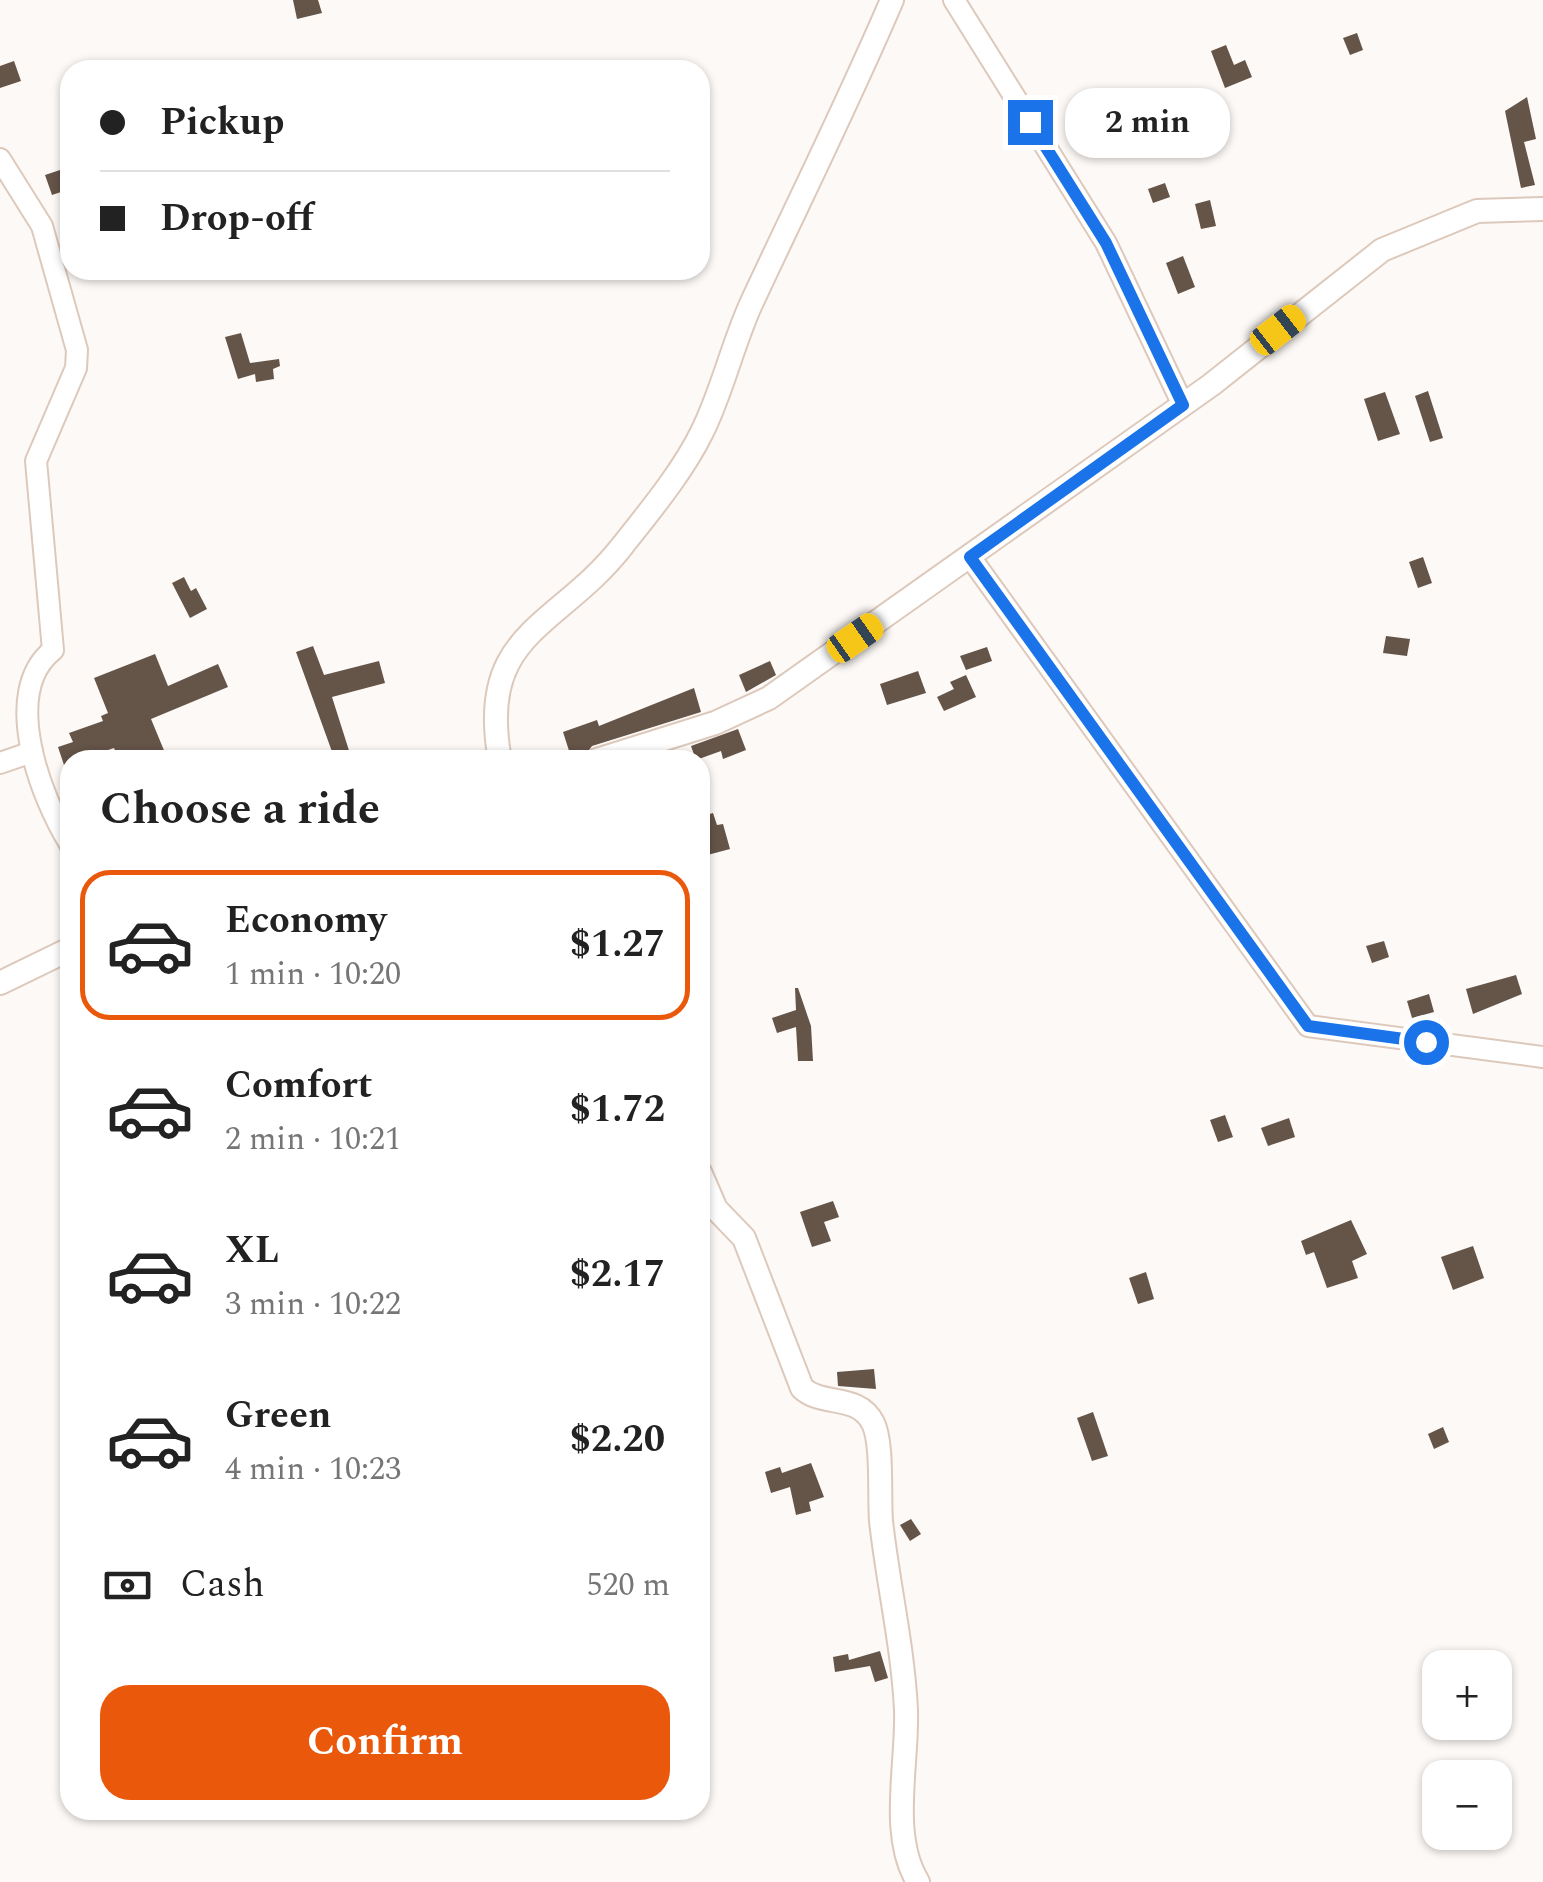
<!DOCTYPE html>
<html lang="en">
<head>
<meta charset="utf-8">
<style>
	body { margin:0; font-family:Spectral,serif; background:#f2f2f2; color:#222; height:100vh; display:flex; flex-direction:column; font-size:38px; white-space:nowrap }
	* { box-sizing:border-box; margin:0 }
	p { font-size:32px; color:#767676 }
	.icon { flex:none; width:55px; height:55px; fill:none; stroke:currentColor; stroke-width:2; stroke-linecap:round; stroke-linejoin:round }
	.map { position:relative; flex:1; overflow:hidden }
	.panel { position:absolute; left:60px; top:750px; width:650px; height:1070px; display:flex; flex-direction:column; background:#fff; border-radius:30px; box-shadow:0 2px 8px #0004 }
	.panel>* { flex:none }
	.banner { position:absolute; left:60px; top:60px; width:650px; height:220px; border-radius:30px; box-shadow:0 2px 8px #0004; display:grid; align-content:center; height:220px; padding:0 40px; background:#fff }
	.buttons { position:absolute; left:1422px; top:1650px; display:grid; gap:20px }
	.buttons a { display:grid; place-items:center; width:90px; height:90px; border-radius:20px; background:#fff; box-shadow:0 2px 8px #0004; font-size:50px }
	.end { position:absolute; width:45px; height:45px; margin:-22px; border:12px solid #1a73e8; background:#fff; box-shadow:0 0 0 5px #fff }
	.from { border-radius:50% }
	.bubble { position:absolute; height:70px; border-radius:30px; background:#fff; box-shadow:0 2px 8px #0004; font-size:32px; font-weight:700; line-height:70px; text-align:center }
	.car { position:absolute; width:30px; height:60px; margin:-30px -15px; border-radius:12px; box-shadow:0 0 8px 2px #0007; background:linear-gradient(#f5c518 24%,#345 0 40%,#f5c518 0 76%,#345 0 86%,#f5c518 0) }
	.banner b { display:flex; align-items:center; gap:35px; height:95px; font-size:38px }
	.banner b+b { border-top:2px solid #e0e0e0 }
	.banner i { width:25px; height:25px; background:#222 }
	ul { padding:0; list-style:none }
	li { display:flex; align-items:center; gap:30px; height:150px; margin:0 20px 15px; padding:0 20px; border:5px solid transparent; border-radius:30px }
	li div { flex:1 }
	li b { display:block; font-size:38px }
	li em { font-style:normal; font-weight:700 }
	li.on { border-color:#ea580c }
	li>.icon { width:90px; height:90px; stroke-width:1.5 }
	h2 { padding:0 40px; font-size:45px; line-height:120px }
	.pay { display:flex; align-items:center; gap:25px; height:110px; padding:0 40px; font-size:38px }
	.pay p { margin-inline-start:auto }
	.primary-button { display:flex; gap:20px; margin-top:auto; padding:20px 40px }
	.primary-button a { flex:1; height:115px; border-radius:30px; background:#ea580c; color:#fff; font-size:40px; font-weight:700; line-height:115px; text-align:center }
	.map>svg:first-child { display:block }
</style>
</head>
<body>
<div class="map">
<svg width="1543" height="1882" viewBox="0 0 1543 1882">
	<rect width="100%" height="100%" fill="#fdf9f6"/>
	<!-- building -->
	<g fill="#655448">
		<path d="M293 0H318L322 13 297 19Z"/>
		<path d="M1357 33 1363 50 1350 55 1343 38Z"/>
		<path d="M1226 45 1234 65 1245 60 1252 77 1225 88 1211 51Z"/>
		<path d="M14 61 21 81 0 88V66Z"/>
		<path d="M1527 97 1536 139 1524 142 1535 185 1521 188 1505 111Z"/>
		<path d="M66 168 70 189 52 195 45 175Z"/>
		<path d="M1165 183 1170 197 1153 203 1148 189Z"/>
		<path d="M1210 200 1216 226 1201 229 1195 204Z"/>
		<path d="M1183 256 1195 287 1178 294 1166 263Z"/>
		<path d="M241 333 250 363 279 359 280 366 273 369 274 379 256 382 255 374 238 379 225 337Z"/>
		<path d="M1428 391 1443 438 1430 442 1415 396Z"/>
		<path d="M1385 392 1400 434 1378 441 1364 399Z"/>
		<path d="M1423 557 1432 583 1418 588 1409 562Z"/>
		<path d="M184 577 191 591 196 588 207 609 190 618 172 583Z"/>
		<path d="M1386 636 1410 639 1407 656 1383 653Z"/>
		<path d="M313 646 324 675 379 661 385 683 332 697 352 760H335L296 652Z"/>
		<path d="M987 647 992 661 966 670 960 656Z"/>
		<path d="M155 654 168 686 218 664 228 687 151 719 168 760H119L114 748 64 765 58 747 73 742 69 733 103 721 101 716 108 713 94 678Z"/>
		<path d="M770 661 776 675 746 692 739 675Z"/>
		<path d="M918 671 926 693 887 705 880 684Z"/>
		<path d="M966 675 976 697 944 711 937 697 954 689 950 682Z"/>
		<path d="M694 688 701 712 592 746 582 760H572L563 732 597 720 599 726Z"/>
		<path d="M738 729 746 750 723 759 721 751 696 760 691 746Z"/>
		<path d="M713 813 717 825 723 824 730 849 700 857V817Z"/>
		<path d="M1384 941 1389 957 1372 963 1366 946Z"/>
		<path d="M1516 975 1522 994 1473 1014 1466 989Z"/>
		<path d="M795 988H798L811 1026 813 1061H798L796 1027 777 1033 772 1018 796 1010Z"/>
		<path d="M1429 994 1434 1012 1412 1018 1407 1001Z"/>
		<path d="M1225 1115 1233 1137 1218 1142 1210 1120Z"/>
		<path d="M1289 1118 1295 1137 1268 1146 1261 1128Z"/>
		<path d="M833 1201 839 1217 824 1222 831 1241 812 1247 800 1212Z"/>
		<path d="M1351 1220 1367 1254 1352 1261 1358 1278 1327 1288 1314 1252 1306 1255 1301 1241Z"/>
		<path d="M1473 1246 1484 1278 1453 1290 1441 1257Z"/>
		<path d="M1146 1272 1154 1299 1138 1304 1129 1278Z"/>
		<path d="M874 1369 876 1389 838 1386 837 1372Z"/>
		<path d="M1093 1412 1108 1456 1092 1461 1077 1418Z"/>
		<path d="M1443 1427 1449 1442 1434 1449 1428 1434Z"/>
		<path d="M811 1463 824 1497 809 1502 811 1511 796 1515 790 1487 771 1493 765 1472 780 1467 782 1473Z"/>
		<path d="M911 1519 921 1534 910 1541 900 1525Z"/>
		<path d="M880 1651 888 1678 875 1682 870 1666 835 1672 833 1657 848 1654 849 1660Z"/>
	</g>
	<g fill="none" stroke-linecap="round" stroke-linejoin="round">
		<defs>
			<g id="minor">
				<path d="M954 0 1106 243 1183 405"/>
				<path d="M0 159 42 226 77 350 76 368 36 461 53 650C0 692 41 798 70 844"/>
				<path d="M970 557 1308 1026 1543 1057"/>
				<path d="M0 763 32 752"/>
			</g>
			<g id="tertiary">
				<path d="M500 760C476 631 559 628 623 545 650 511 683 471 702 432 722 392 732 346 751 304 798 203 848 103 892 0"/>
				<path d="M597 760 715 723 769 698 1211 385 1382 250 1477 211 1543 209"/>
				<path d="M0 983 70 949"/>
				<path d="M700 1172 716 1209 744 1238 802 1388C822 1407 858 1393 873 1423 883 1443 879 1496 881 1521 888 1584 903 1647 906 1710 908 1764 889 1835 918 1882"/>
			</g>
		</defs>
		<!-- minor casing -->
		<use href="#minor" stroke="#ddc9bb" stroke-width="24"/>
		<!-- tertiary casing -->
		<use href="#tertiary" stroke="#ddc9bb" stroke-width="26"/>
		<!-- minor -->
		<use href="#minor" stroke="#fff" stroke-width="20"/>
		<!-- tertiary -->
		<use href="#tertiary" stroke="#fff" stroke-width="22"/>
	</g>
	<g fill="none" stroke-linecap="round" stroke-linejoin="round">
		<!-- route -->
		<path stroke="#1a73e8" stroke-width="12" d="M1030 122 1106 243 1183 405 970 557 1308 1026 1426 1042"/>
	</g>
</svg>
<div class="buttons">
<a>+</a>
<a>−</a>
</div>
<i class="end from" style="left:1426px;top:1042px"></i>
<i class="end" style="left:1030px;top:122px"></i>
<div class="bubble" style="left:1065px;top:88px;width:165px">2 min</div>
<i class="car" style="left:1278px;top:330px;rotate:52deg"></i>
<i class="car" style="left:855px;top:638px;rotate:55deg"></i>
<div class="banner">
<b><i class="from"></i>Pickup</b>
<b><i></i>Drop-off</b>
</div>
<section class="panel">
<h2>Choose a ride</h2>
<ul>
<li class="on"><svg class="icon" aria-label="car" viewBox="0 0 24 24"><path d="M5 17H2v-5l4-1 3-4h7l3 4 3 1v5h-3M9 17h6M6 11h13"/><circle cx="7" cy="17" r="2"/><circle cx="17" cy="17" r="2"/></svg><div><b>Economy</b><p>1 min · 10:20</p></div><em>$1.27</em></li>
<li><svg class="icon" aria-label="car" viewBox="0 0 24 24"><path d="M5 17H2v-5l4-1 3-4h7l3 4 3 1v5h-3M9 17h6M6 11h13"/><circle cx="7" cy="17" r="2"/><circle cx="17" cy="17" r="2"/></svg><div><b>Comfort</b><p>2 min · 10:21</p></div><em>$1.72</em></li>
<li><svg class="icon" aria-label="car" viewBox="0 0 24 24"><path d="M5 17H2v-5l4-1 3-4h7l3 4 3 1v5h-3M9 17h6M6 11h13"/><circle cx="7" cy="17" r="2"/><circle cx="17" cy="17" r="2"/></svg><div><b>XL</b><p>3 min · 10:22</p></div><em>$2.17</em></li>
<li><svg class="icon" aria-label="car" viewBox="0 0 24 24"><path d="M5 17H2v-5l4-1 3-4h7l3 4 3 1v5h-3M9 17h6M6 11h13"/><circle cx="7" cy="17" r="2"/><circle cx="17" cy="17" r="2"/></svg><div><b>Green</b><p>4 min · 10:23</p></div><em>$2.20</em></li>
</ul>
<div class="pay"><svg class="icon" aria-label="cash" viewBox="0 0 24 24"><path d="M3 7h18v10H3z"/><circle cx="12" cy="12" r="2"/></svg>Cash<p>520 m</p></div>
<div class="primary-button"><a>Confirm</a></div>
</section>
</div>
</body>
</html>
